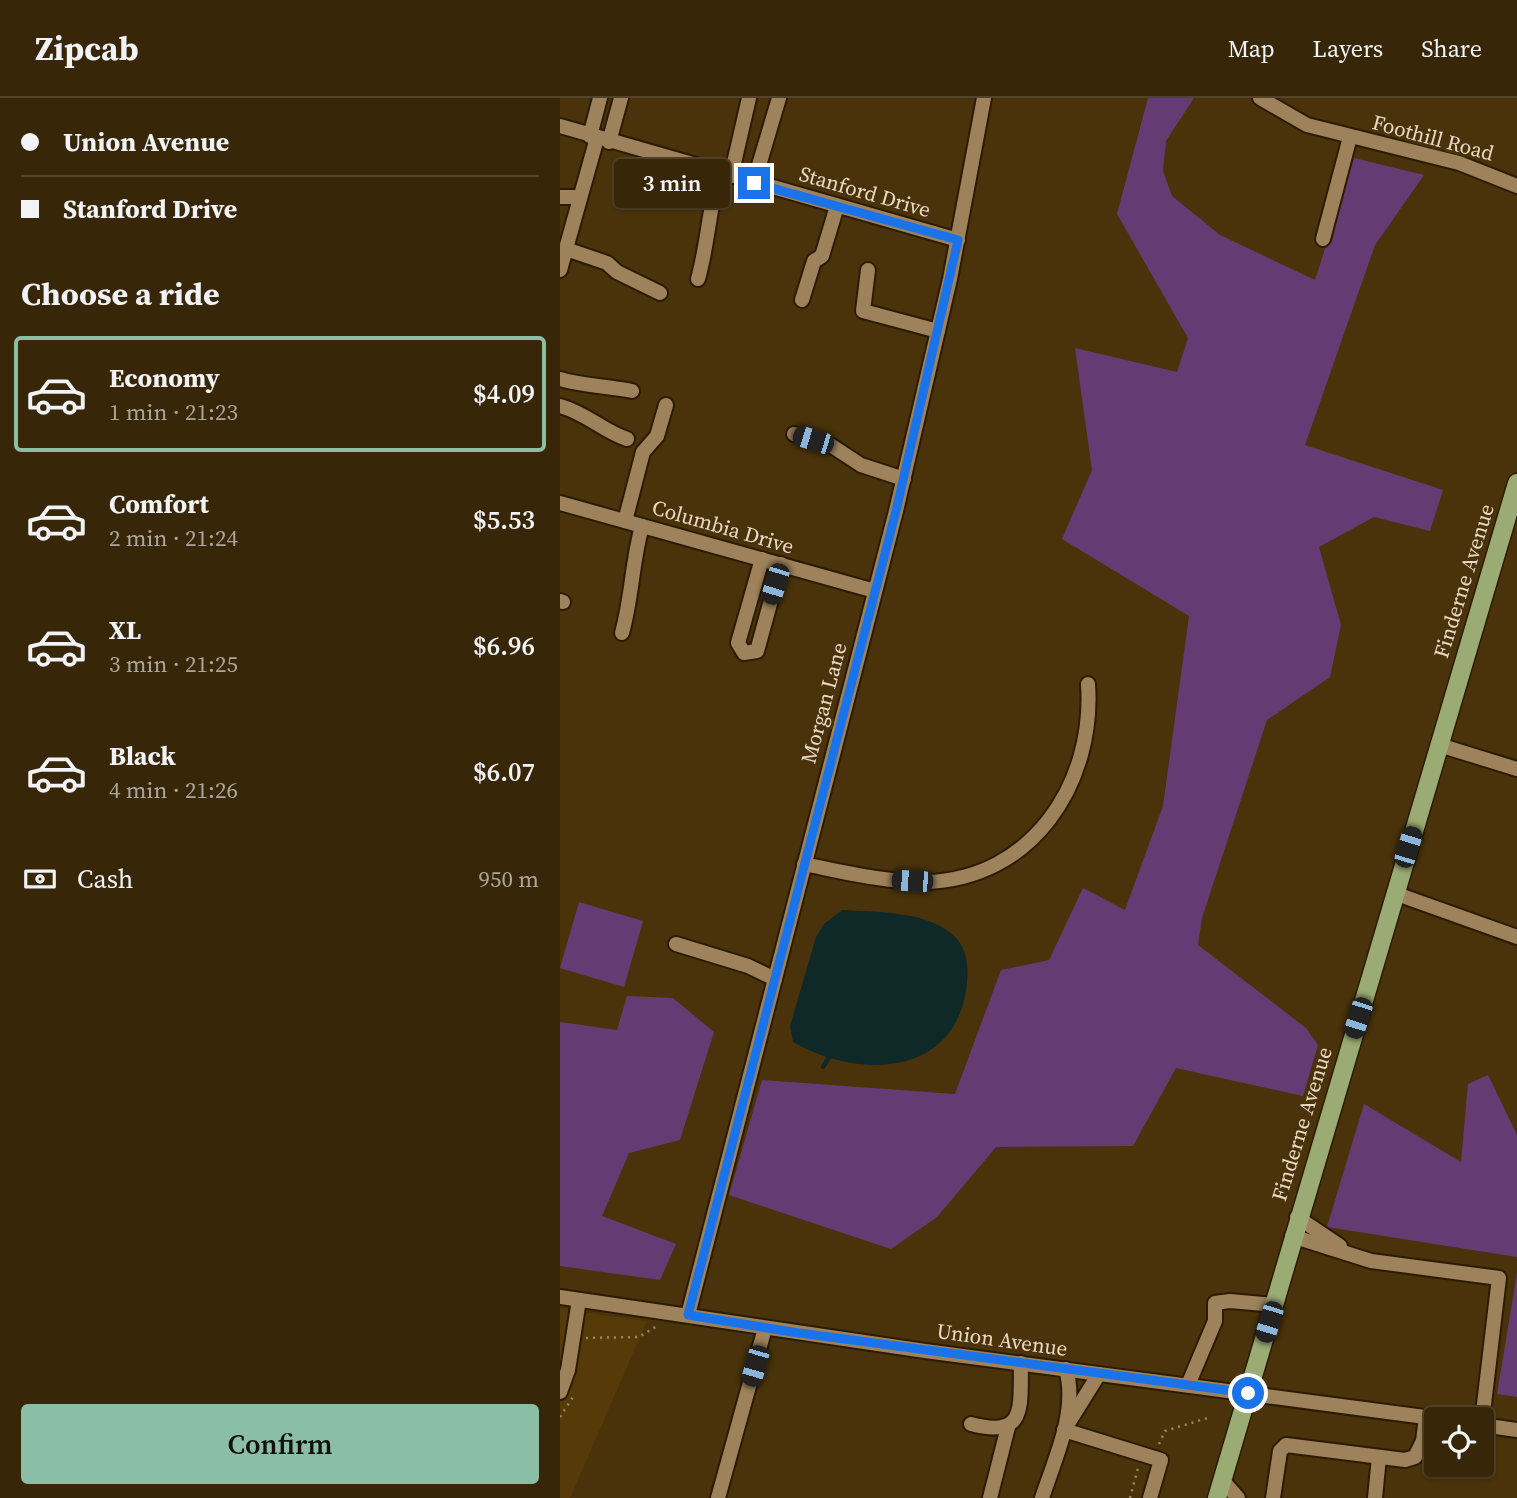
<!DOCTYPE html>
<html lang="en">
<head>
<meta charset="utf-8">
<style>
	body { margin:0; font-family:"Source Serif 4",serif; background:#433216; color:#f1f3f6; height:100vh; display:flex; flex-direction:column; font-size:26px; white-space:nowrap }
	* { box-sizing:border-box; margin:0 }
	p { font-size:23px; color:#aba59c }
	.icon { flex:none; width:38px; height:38px; fill:none; stroke:currentColor; stroke-width:2; stroke-linecap:round; stroke-linejoin:round }
	.map { position:relative; flex:1; overflow:hidden }
	.details { display:flex; flex-direction:column; background:#382608; width:560px }
	.details>* { flex:none }
	.banner { display:grid; align-content:center; height:154px; padding:0 21px; background:#382608 }
	.fabs { position:absolute; left:864px; top:1309px; display:grid; gap:14px }
	.fabs a { display:grid; place-items:center; width:70px; height:70px; border-radius:7px; background:#382608; box-shadow:0 2px 5px #0004,0 0 0 2px #524329; font-size:35px }
	.end { position:absolute; width:32px; height:32px; margin:-16px; border:9px solid #1a73e8; background:#fff; box-shadow:0 0 0 4px #fff }
	.from { border-radius:50% }
	.bubble { position:absolute; height:49px; border-radius:7px; background:#382608; box-shadow:0 2px 5px #0004,0 0 0 2px #524329; font-size:23px; font-weight:600; line-height:49px; text-align:center }
	.car { position:absolute; width:21px; height:42px; margin:-21px -10px; border-radius:9px; box-shadow:0 0 5px 2px #0007; background:linear-gradient(#222 24%,#8ab4d8 0 40%,#222 0 76%,#8ab4d8 0 86%,#222 0) }
	.banner b { display:flex; align-items:center; gap:24px; height:66px; font-size:26px }
	.banner b+b { border-top:2px solid #524329 }
	.banner i { width:18px; height:18px; background:#f1f3f6 }
	ul { padding:0; list-style:none }
	li { display:flex; align-items:center; gap:21px; height:116px; margin:0 14px 10px; padding:0 7px; border:4px solid transparent; border-radius:7px }
	li div { flex:1 }
	li b { display:block; font-size:26px }
	li em { font-style:normal; font-weight:600 }
	li.current { border-color:#8abfa5 }
	li>.icon { width:63px; height:63px; stroke-width:1.5 }
	h2 { padding:0 21px; font-size:32px; line-height:84px }
	.pay { display:flex; align-items:center; gap:18px; height:77px; padding:0 21px; font-size:26px }
	.pay p { margin-inline-start:auto }
	.cta { display:flex; gap:14px; margin-top:auto; padding:14px 21px }
	.cta a { flex:1; height:80px; border-radius:7px; background:#8abfa5; color:#111; font-size:28px; font-weight:600; line-height:80px; text-align:center }
	header { display:flex; align-items:center; gap:42px; box-sizing:border-box; height:98px; padding:0 35px; background:#382608; border-bottom:2px solid #524329 }
	header strong { font-size:33px }
	nav { display:flex; gap:38px; margin-inline-start:auto; font-size:24px }
	main { display:flex; flex:1; min-height:0 }
	.map>svg:first-child { display:block }
</style>
</head>
<body>
<header>
<strong>Zipcab</strong>
<nav><a>Map</a><a>Layers</a><a>Share</a></nav>
</header>
<main>
<section class="details">
<div class="banner">
<b><i class="from"></i>Union Avenue</b>
<b><i></i>Stanford Drive</b>
</div>
<h2>Choose a ride</h2>
<ul>
<li class="current"><svg class="icon" aria-label="car" viewBox="0 0 24 24"><path d="M5 17H2v-5l4-1 3-4h7l3 4 3 1v5h-3M9 17h6M6 11h13"/><circle cx="7" cy="17" r="2"/><circle cx="17" cy="17" r="2"/></svg><div><b>Economy</b><p>1 min · 21:23</p></div><em>$4.09</em></li>
<li><svg class="icon" aria-label="car" viewBox="0 0 24 24"><path d="M5 17H2v-5l4-1 3-4h7l3 4 3 1v5h-3M9 17h6M6 11h13"/><circle cx="7" cy="17" r="2"/><circle cx="17" cy="17" r="2"/></svg><div><b>Comfort</b><p>2 min · 21:24</p></div><em>$5.53</em></li>
<li><svg class="icon" aria-label="car" viewBox="0 0 24 24"><path d="M5 17H2v-5l4-1 3-4h7l3 4 3 1v5h-3M9 17h6M6 11h13"/><circle cx="7" cy="17" r="2"/><circle cx="17" cy="17" r="2"/></svg><div><b>XL</b><p>3 min · 21:25</p></div><em>$6.96</em></li>
<li><svg class="icon" aria-label="car" viewBox="0 0 24 24"><path d="M5 17H2v-5l4-1 3-4h7l3 4 3 1v5h-3M9 17h6M6 11h13"/><circle cx="7" cy="17" r="2"/><circle cx="17" cy="17" r="2"/></svg><div><b>Black</b><p>4 min · 21:26</p></div><em>$6.07</em></li>
</ul>
<div class="pay"><svg class="icon" aria-label="cash" viewBox="0 0 24 24"><path d="M3 7h18v10H3z"/><circle cx="12" cy="12" r="2"/></svg>Cash<p>950 m</p></div>
<div class="cta"><a>Confirm</a></div>
</section>
<div class="map">
<svg width="957" height="1400" viewBox="0 0 957 1400">
	<rect width="100%" height="100%" fill="#4a330b"/>
	<!-- built -->
	<path fill="#563a08" d="M0 1211 87 1223 10 1400H0Z"/>
	<!-- green -->
	<g fill="#643c73">
		<path d="M588 0H634L606 43 603 73 612 98 660 137 755 182 794 60 864 77 815 147 745 347 883 392 870 433 814 419 759 449 781 527 770 579 707 622 642 820 638 847 746 930 758 947 743 998 616 970 573 1048 436 1049 377 1119 331 1151 169 1097 202 982 395 996 441 872 489 862 523 790 565 812 603 708 629 518 502 441 532 372 515 250 617 274 628 240 557 116Z"/>
		<path d="M19 804 83 823 64 889 0 870Z"/>
		<path d="M67 898 113 900 154 934 120 1042 69 1055 42 1118 116 1146 100 1182 0 1168V924L57 932Z"/>
		<path d="M928 977 957 1037V1159L767 1129 804 1006 901 1064 908 986Z"/>
		<path d="M957 1175V1299L937 1296Z"/>
	</g>
	<!-- water -->
	<path fill="#0f2929" d="M282 812C315 814 364 813 391 835 406 847 409 866 407 884 399 978 301 983 233 944L230 928 256 839 264 826Z"/>
	<g fill="none" stroke-linecap="round" stroke-linejoin="round">
		<!-- stream -->
		<path stroke="#0f2929" stroke-width="4.5" d="M263 969 272 955"/>
		<defs>
			<g id="minor">
				<path d="M700 0 747 27 899 65 957 88"/>
				<path d="M0 28 398 142"/>
				<path d="M30 38 40 0"/>
				<path d="M49 44 61 0"/>
				<path d="M171 78 189 0"/>
				<path d="M194 84 219 0"/>
				<path d="M0 99H20"/>
				<path d="M763 141 790 39"/>
				<path d="M6 151 47 165 57 174 100 195"/>
				<path d="M0 172 37 40"/>
				<path d="M308 172 303 213 378 233"/>
				<path d="M138 181C148 145 149 111 159 75"/>
				<path d="M242 202 254 163 262 158 277 108"/>
				<path d="M0 281C23 288 48 288 72 293"/>
				<path d="M0 308C26 315 43 333 67 341"/>
				<path d="M234 336 272 348 301 367 344 381"/>
				<path d="M0 405 315 493"/>
				<path d="M65 423 83 354 97 338 106 307"/>
				<path d="M202 461 178 545 184 555 197 553 221 466"/>
				<path d="M0 503 3 504"/>
				<path d="M62 535C72 499 72 464 82 428"/>
				<path d="M879 647 957 671"/>
				<path d="M244 766C284 774 324 784 365 784 472 782 535 685 528 586"/>
				<path d="M834 795 957 839"/>
				<path d="M116 846 188 868 215 881"/>
				<path d="M737 1119 780 1148"/>
				<path d="M732 1138 811 1163 939 1180 922 1323"/>
				<path d="M0 1199 365 1253 880 1321"/>
				<path d="M128 1217 336 413 390 181 424 0"/>
				<path d="M539 1276 504 1332 601 1362 590 1400"/>
				<path d="M628 1287 655 1223V1205L670 1203 715 1207"/>
				<path d="M0 1294 8 1272 19 1202"/>
				<path d="M411 1326C467 1341 460 1309 461 1265"/>
				<path d="M922 1327 957 1332"/>
				<path d="M662 1382 678 1400"/>
				<path d="M158 1400 205 1230"/>
				<path d="M430 1400 448 1329"/>
				<path d="M482 1400C495 1360 518 1313 506 1271"/>
				<path d="M713 1400 720 1353 726 1347 845 1362 855 1359 863 1343 866 1319"/>
				<path d="M815 1400 819 1359"/>
			</g>
			<path id="major" d="M657 1400C755 1061 856 723 957 385"/>
		</defs>
		<!-- minor casing -->
		<use href="#minor" stroke="#2c1b00" stroke-width="18"/>
		<!-- major casing -->
		<use href="#major" stroke="#2c1b00" stroke-width="21"/>
		<!-- path -->
		<g stroke="#998769" stroke-width="2.5" stroke-dasharray="2 5" stroke-linecap="butt">
			<path d="M26 1240 79 1239 97 1228"/>
			<path d="M0 1319 13 1299"/>
			<path d="M599 1346 605 1333 651 1319"/>
			<path d="M570 1400 578 1370"/>
		</g>
		<!-- minor -->
		<use href="#minor" stroke="#9d825b" stroke-width="14"/>
		<!-- major -->
		<use href="#major" stroke="#9bab74" stroke-width="18"/>
	</g>
	<g fill="none" stroke-linecap="round" stroke-linejoin="round">
		<!-- route -->
		<path stroke="#1a73e8" stroke-width="9" d="M194 85 398 142 336 413 128 1217 232 1234 688 1295"/>
	</g>
	<g text-anchor="middle" stroke-width="6" stroke-linejoin="round" paint-order="stroke">
		<!-- street labels -->
		<g font-size="21" fill="#e8dac6" stroke="#4a330b">
			<text transform="translate(873 40) rotate(15)" y="7">Foothill Road</text>
			<text transform="translate(305 94) rotate(16)" y="7">Stanford Drive</text>
			<text transform="translate(163 429) rotate(16)" y="7">Columbia Drive</text>
			<text transform="translate(904 483) rotate(-73)" y="7">Finderne Avenue</text>
			<text transform="translate(264 605) rotate(-75)" y="7">Morgan Lane</text>
			<text transform="translate(742 1026) rotate(-73)" y="7">Finderne Avenue</text>
			<text transform="translate(442 1242) rotate(8)" y="7">Union Avenue</text>
		</g>
	</g>
</svg>
<div class="fabs">
<a><svg class="icon" aria-label="locate" viewBox="0 0 24 24"><circle cx="12" cy="12" r="6"/><path d="M12 2v4M12 18v4M2 12h4M18 12h4"/></svg></a>
</div>
<i class="end from" style="left:688px;top:1295px"></i>
<i class="end" style="left:194px;top:85px"></i>
<div class="bubble" style="left:54px;top:61px;width:116px">3 min</div>
<i class="car" style="left:253px;top:342px;rotate:287deg"></i>
<i class="car" style="left:215px;top:486px;rotate:197deg"></i>
<i class="car" style="left:848px;top:749px;rotate:17deg"></i>
<i class="car" style="left:352px;top:783px;rotate:273deg"></i>
<i class="car" style="left:798px;top:920px;rotate:198deg"></i>
<i class="car" style="left:709px;top:1224px;rotate:197deg"></i>
<i class="car" style="left:195px;top:1268px;rotate:196deg"></i>
</div>
</main>
</body>
</html>
